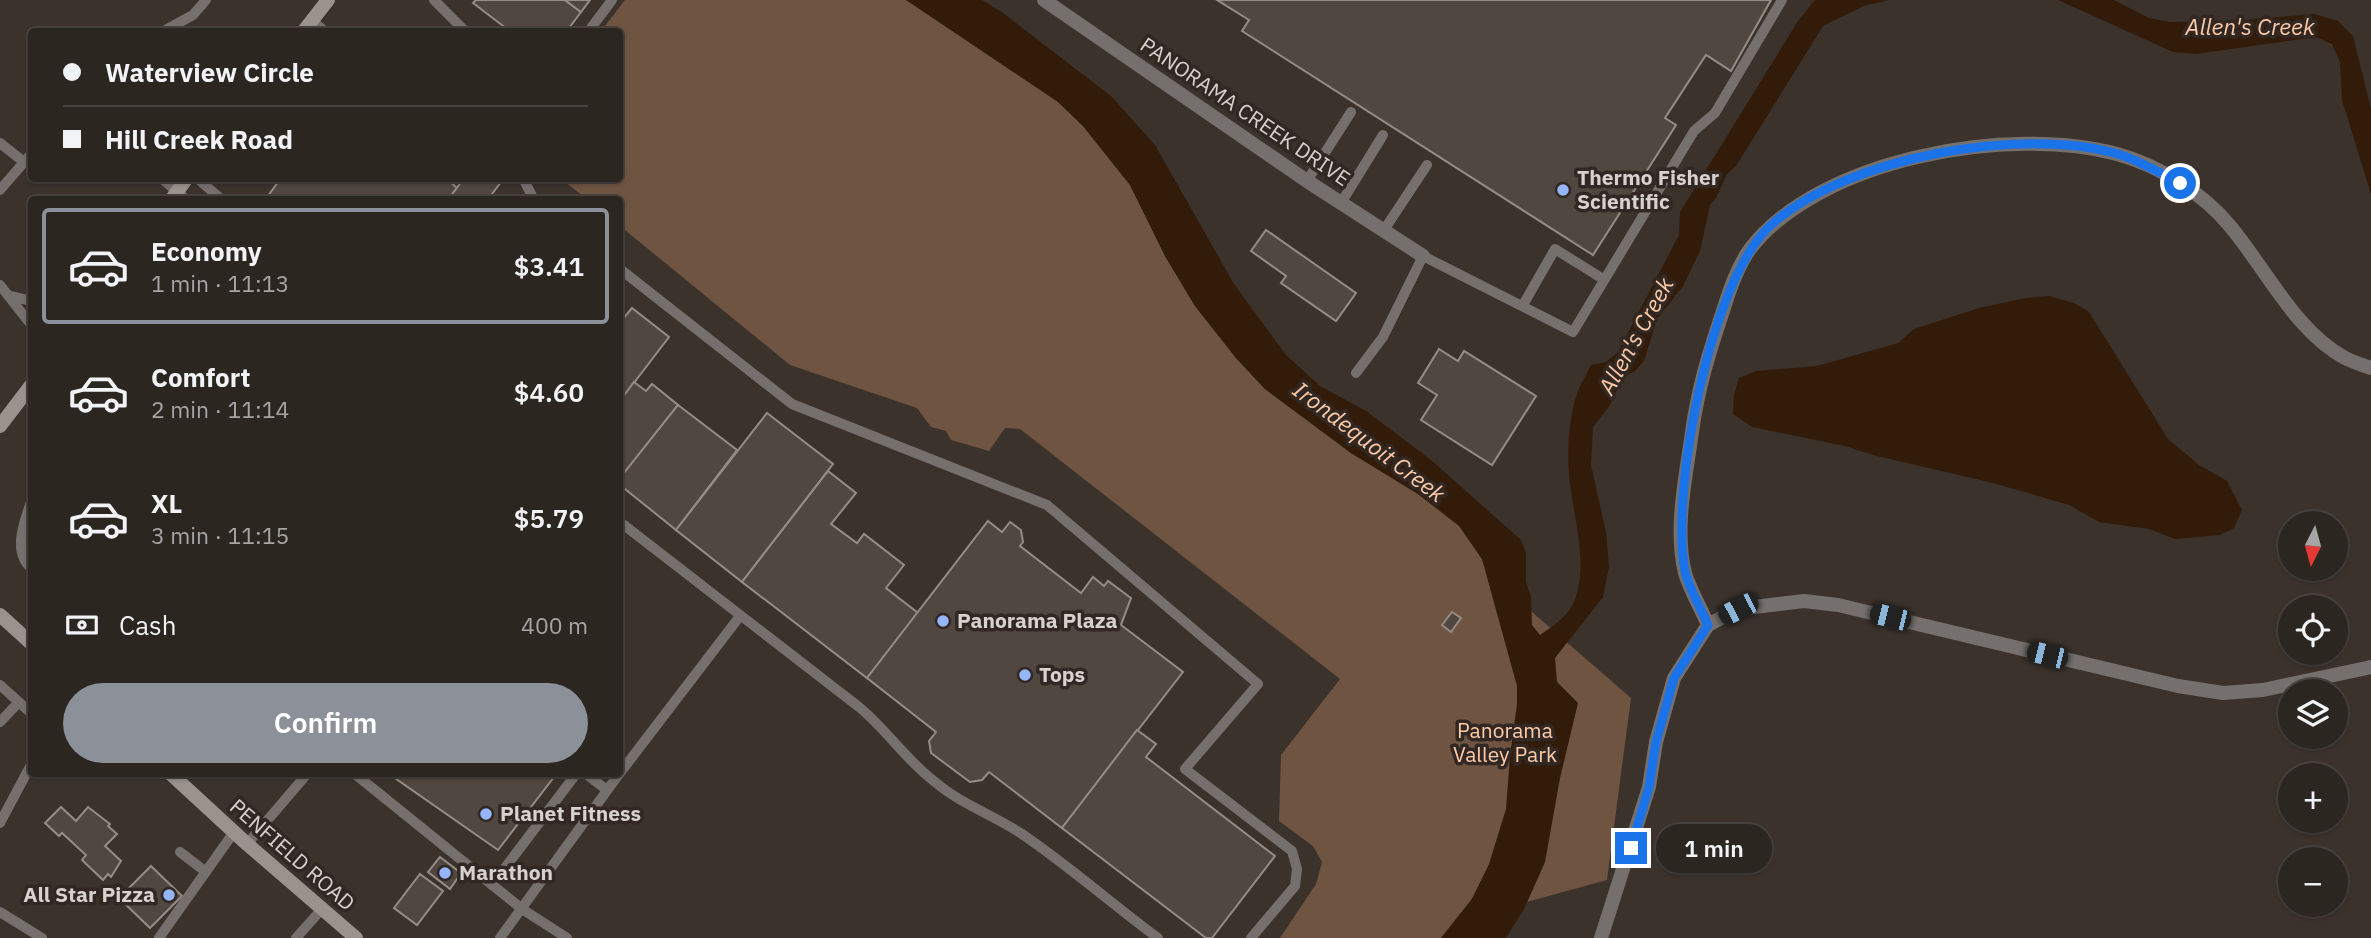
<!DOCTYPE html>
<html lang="en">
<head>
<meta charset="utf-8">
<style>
	body { margin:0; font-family:"IBM Plex Sans",sans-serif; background:#342e2a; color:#f1f3f6; height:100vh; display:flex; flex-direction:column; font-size:26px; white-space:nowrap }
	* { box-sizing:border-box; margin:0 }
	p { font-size:23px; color:#a6a5a5 }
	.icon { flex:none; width:38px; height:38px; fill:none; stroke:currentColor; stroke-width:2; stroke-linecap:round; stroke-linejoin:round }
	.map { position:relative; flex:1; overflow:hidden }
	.panel { position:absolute; left:28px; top:196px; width:595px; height:581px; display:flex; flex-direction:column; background:#2c2621; border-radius:7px; box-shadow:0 2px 5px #0004,0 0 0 2px #48433f }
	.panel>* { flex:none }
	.banner { position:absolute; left:28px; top:28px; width:595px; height:154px; border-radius:7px; box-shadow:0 2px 5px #0004,0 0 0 2px #48433f; display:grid; align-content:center; height:154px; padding:0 35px; background:#2c2621 }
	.needle { width:46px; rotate:186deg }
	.tools { position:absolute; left:2278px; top:511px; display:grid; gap:14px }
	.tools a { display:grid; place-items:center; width:70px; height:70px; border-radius:50%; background:#2c2621; box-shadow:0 2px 5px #0004,0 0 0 2px #48433f; font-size:35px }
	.end { position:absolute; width:32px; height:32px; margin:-16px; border:9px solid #1a73e8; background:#fff; box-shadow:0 0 0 4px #fff }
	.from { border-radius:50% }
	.bubble { position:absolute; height:49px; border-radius:24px; background:#2c2621; box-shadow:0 2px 5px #0004,0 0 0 2px #48433f; font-size:23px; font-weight:600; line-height:49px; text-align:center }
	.car { position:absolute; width:21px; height:42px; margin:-21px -10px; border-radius:9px; box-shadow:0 0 5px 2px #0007; background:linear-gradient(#222 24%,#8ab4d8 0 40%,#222 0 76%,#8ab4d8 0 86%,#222 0) }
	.banner b { display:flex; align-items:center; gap:24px; height:66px; font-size:26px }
	.banner b+b { border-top:2px solid #48433f }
	.banner i { width:18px; height:18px; background:#f1f3f6 }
	ul { padding:12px 0 0; list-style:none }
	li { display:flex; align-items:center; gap:21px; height:116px; margin:0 14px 10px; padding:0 21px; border:4px solid transparent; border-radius:7px }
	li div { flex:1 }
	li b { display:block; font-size:26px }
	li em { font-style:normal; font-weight:600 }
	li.selected { border-color:#8c9099 }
	li>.icon { width:63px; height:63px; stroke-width:1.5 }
	.pay { display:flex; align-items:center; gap:18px; height:77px; padding:0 35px; font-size:26px }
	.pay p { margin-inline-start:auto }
	.action { display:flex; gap:14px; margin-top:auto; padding:14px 35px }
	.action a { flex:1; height:80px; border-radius:42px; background:#8c9099; color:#fff; font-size:28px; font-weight:600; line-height:80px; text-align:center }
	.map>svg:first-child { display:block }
</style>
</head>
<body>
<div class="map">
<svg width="2371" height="938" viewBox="0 0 2371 938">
	<rect width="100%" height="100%" fill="#3b322c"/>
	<!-- green -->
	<path fill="#6f5442" d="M625 0H906L915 4 1058 102 1083 126 1130 185 1165 256 1195 306 1236 358 1265 389 1351 453 1418 494 1459 525 1482 559 1487 573 1631 698 1607 880 1516 905 1483 877 1472 899 1441 938H1280L1316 884 1322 862 1313 846 1279 821 1281 755 1340 679 1020 429 1005 428 989 451 951 440 946 431 931 427 917 408 790 365 620 226V200L587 199 561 179 620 178V32L601 31Z"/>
	<!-- water -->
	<g fill="#321b09">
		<path d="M906 0H982L1003 13 1112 97 1155 145 1234 284 1286 355 1320 386 1366 411 1431 460 1521 540 1526 553V582L1531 597 1532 625 1540 635C1552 627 1568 616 1574 602 1590 562 1572 515 1569 474 1567 448 1569 418 1577 394 1580 384 1587 374 1591 365L1606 362 1618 352 1679 235 1680 212 1798 21 1815 0H1889L1864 6 1823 26 1736 166 1727 174 1716 198 1710 205 1700 251 1683 286 1657 319 1644 361 1634 372 1624 375 1610 405 1593 427 1591 465 1606 532 1609 567 1603 597 1555 658 1557 682 1578 703 1560 778 1545 862 1525 907 1506 938H1441L1472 899 1489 864 1506 809 1510 756 1517 704V686L1482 559 1459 526 1418 494 1351 453 1265 389 1236 358 1195 306 1165 256 1130 185 1083 126 1058 102Z"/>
		<path d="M2058 0H2114L2149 18 2169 22 2230 21 2314 14 2338 21 2353 36 2371 109V194L2342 100 2340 62 2332 44 2316 37 2196 54 2173 52Z"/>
		<path d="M2049 296 2074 303 2089 312 2168 439 2199 465 2227 481 2242 510 2234 528 2220 535 2175 539 2149 529 2099 522 2069 505 1993 483 1873 455 1845 446 1752 427 1733 414 1734 395 1739 378 1756 371 1817 366 1898 343 1914 329 1979 308 2026 298Z"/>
	</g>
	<!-- building -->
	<g fill="#514741" stroke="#968c85" stroke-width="2">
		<path d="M476 0H565L581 12 566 32H511L473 3Z"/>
		<path d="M565 0H590L581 12Z"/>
		<path d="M1217 0H1771L1731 71 1706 55 1665 118 1676 125 1593 255 1242 31 1249 20Z"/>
		<path d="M281 178H446L457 188 448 200H265Z"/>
		<path d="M464 178H497L501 182 492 194 499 200H448Z"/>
		<path d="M1266 230 1356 293 1336 321 1281 283 1286 276 1251 251Z"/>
		<path d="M632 308 669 337 620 401V317L623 319Z"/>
		<path d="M1439 349 1458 361 1464 351 1536 396 1492 465 1421 420 1437 395 1418 383Z"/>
		<path d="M634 382 646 391 652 384 678 405 620 478V401Z"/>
		<path d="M678 405 737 450 676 530 620 485V478Z"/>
		<path d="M767 413 833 464 742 582 676 530Z"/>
		<path d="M828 471 856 493 831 524 857 543 864 534 904 565 886 588 918 613 867 678 742 582Z"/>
		<path d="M988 521 1002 532 1010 522 1021 530 1023 542 1020 546 1081 593 1093 577 1104 586 1108 581 1131 598 1121 625 1183 672 1062 828 989 772 982 780 970 782 931 753 929 741 936 732 867 678Z"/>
		<path d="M1452 612 1461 618 1451 632 1442 625Z"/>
		<path d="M1137 730 1156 744 1146 757 1275 856 1212 938H1206L1062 828Z"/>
		<path d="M394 774H549L554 777 498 850 392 776Z"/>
		<path d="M61 807 76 821 88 807 110 824 108 826 117 834 105 846 121 861 111 877 108 874 103 880 82 860 86 855 62 833 59 836 45 823Z"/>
		<path d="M440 857 461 873 450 889 428 872Z"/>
		<path d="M151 866 182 896 150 928 119 898Z"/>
		<path d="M420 874 443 891 417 925 394 908Z"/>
	</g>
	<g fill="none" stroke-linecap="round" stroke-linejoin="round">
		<!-- service -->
		<g stroke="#75706d" stroke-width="10">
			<path d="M434 0 466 32"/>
			<path d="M312 21 326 32"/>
			<path d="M162 32 193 15 206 0"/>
			<path d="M588 32 612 0"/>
			<path d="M0 143 24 162"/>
			<path d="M161 178 187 200"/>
			<path d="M197 178 222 200"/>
			<path d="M523 178 534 200"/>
			<path d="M1307 181 1351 112"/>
			<path d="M0 190 32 153"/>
			<path d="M1341 203 1383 135"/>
			<path d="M1384 230 1427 165"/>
			<path d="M620 269 792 404 1047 505 1258 684 1185 769 1292 851 1297 869 1295 886 1251 938"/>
			<path d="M0 285 32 326"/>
			<path d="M10 296 32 301"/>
			<path d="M1523 305 1555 249 1603 279"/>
			<path d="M1356 373 1383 337 1423 256 1573 332 1694 131 1715 113 1782 0"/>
			<path d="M32 499C25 520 11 552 32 569"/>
			<path d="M620 522 859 707C887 730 906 760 935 782 961 804 993 815 1022 834 1069 866 1112 904 1158 938"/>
			<path d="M0 685 32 714"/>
			<path d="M0 722 18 703"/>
			<path d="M620 773 740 616"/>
			<path d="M355 774 522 909 567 938"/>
			<path d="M586 774 607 790"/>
			<path d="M0 823 32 763"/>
			<path d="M247 844 307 774"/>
			<path d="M180 852 206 872"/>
			<path d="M492 885 576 774"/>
			<path d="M0 912 42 938"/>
			<path d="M159 938 234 832"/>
			<path d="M296 938 321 910"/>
			<path d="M500 938 619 774"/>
		</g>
		<!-- minor -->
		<g stroke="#75706d" stroke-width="14">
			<path d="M1044 0 1307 181 1423 256"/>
			<path d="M1708 625C1701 608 1690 590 1685 573 1674 528 1686 477 1692 432 1698 388 1709 353 1723 311 1729 291 1737 267 1750 249 1820 158 2010 125 2117 154 2158 165 2203 193 2230 226 2266 269 2295 331 2345 358 2353 362 2362 365 2371 368"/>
			<path d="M1601 938 1649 787 1656 742 1674 678 1708 625 1738 609 1804 601 1838 605 2178 686 2223 693 2263 690 2371 667"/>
		</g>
		<!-- secondary -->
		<g stroke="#99928d" stroke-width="14">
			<path d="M303 32 328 0"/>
			<path d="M171 200 187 178"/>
			<path d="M0 426 32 384"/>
			<path d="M0 615 32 644"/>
			<path d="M171 774 247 844 356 938"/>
		</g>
	</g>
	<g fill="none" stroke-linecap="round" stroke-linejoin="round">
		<!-- route -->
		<path stroke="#1a73e8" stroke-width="9" d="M1631 848 1649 787 1656 742 1674 678 1708 625C1701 608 1689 589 1685 571 1670 492 1710 280 1771 225 1846 157 2022 126 2118 154 2140 161 2160 173 2180 183"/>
	</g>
	<!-- markers -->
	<g fill="#95b6fd" stroke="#312823" stroke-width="2.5">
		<circle cx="1563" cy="190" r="7"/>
		<circle cx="943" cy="621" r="7"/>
		<circle cx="1025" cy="675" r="7"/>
		<circle cx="486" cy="814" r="7"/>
		<circle cx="445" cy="873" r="7"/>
		<circle cx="169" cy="895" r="7"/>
	</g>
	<g text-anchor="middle" stroke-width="7" stroke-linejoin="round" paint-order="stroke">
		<!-- street labels -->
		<g font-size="21" fill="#d7d2ce" stroke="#312823">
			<text transform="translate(1245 112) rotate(34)" y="7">PANORAMA CREEK DRIVE</text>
			<text transform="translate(292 855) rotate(41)" y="7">PENFIELD ROAD</text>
		</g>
		<!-- poi labels -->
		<g font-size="21" font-weight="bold" fill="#d7d2ce" stroke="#312823" text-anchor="start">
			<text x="1577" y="185">Thermo Fisher<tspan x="1577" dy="24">Scientific</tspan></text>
			<text x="957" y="628">Panorama Plaza</text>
			<text x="1039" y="682">Tops</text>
			<text x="500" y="821">Planet Fitness</text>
			<text x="459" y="880">Marathon</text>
			<text x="155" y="902" text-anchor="end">All Star Pizza</text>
		</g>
		<!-- park labels -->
		<g font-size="21" fill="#ffcaa7" stroke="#312823">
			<text x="1505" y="738">Panorama<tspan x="1505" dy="24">Valley Park</tspan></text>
		</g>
		<!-- water labels -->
		<g font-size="23" font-style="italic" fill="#fec9a6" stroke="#312823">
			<text x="2250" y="35">Allen's Creek</text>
			<text transform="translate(1636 336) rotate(-61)" y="8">Allen's Creek</text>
			<text transform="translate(1369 442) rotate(37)" y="8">Irondequoit Creek</text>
		</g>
	</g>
</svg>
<div class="tools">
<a><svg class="needle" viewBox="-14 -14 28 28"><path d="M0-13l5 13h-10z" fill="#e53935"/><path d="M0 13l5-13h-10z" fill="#a6a5a5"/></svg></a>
<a><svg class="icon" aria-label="locate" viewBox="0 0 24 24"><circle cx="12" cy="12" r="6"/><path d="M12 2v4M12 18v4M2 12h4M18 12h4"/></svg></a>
<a><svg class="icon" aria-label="layers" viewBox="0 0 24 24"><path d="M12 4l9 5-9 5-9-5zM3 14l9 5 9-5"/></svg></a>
<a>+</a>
<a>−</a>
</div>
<i class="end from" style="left:2180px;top:183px"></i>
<i class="end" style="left:1631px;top:848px"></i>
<div class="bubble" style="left:1656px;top:824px;width:116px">1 min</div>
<i class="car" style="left:1738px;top:609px;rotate:243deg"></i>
<i class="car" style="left:1890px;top:617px;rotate:284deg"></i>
<i class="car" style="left:2047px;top:655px;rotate:284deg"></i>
<div class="banner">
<b><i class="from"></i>Waterview Circle</b>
<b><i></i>Hill Creek Road</b>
</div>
<section class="panel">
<ul>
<li class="selected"><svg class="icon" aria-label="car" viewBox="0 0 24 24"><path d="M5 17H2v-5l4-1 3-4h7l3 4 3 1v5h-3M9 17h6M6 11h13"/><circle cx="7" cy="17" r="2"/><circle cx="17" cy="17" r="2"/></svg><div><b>Economy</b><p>1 min · 11:13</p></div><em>$3.41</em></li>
<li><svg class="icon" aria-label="car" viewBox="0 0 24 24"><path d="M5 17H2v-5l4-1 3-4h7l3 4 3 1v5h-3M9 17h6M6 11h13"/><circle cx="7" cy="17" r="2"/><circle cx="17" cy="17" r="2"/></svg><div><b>Comfort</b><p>2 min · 11:14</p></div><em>$4.60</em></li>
<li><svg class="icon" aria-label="car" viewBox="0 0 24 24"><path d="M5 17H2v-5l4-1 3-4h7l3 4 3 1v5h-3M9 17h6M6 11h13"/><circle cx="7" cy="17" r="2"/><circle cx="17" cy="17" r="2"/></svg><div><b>XL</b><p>3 min · 11:15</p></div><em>$5.79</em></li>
</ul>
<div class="pay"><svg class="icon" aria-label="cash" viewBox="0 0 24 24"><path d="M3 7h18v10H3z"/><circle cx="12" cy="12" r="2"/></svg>Cash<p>400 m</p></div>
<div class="action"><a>Confirm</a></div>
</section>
</div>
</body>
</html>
